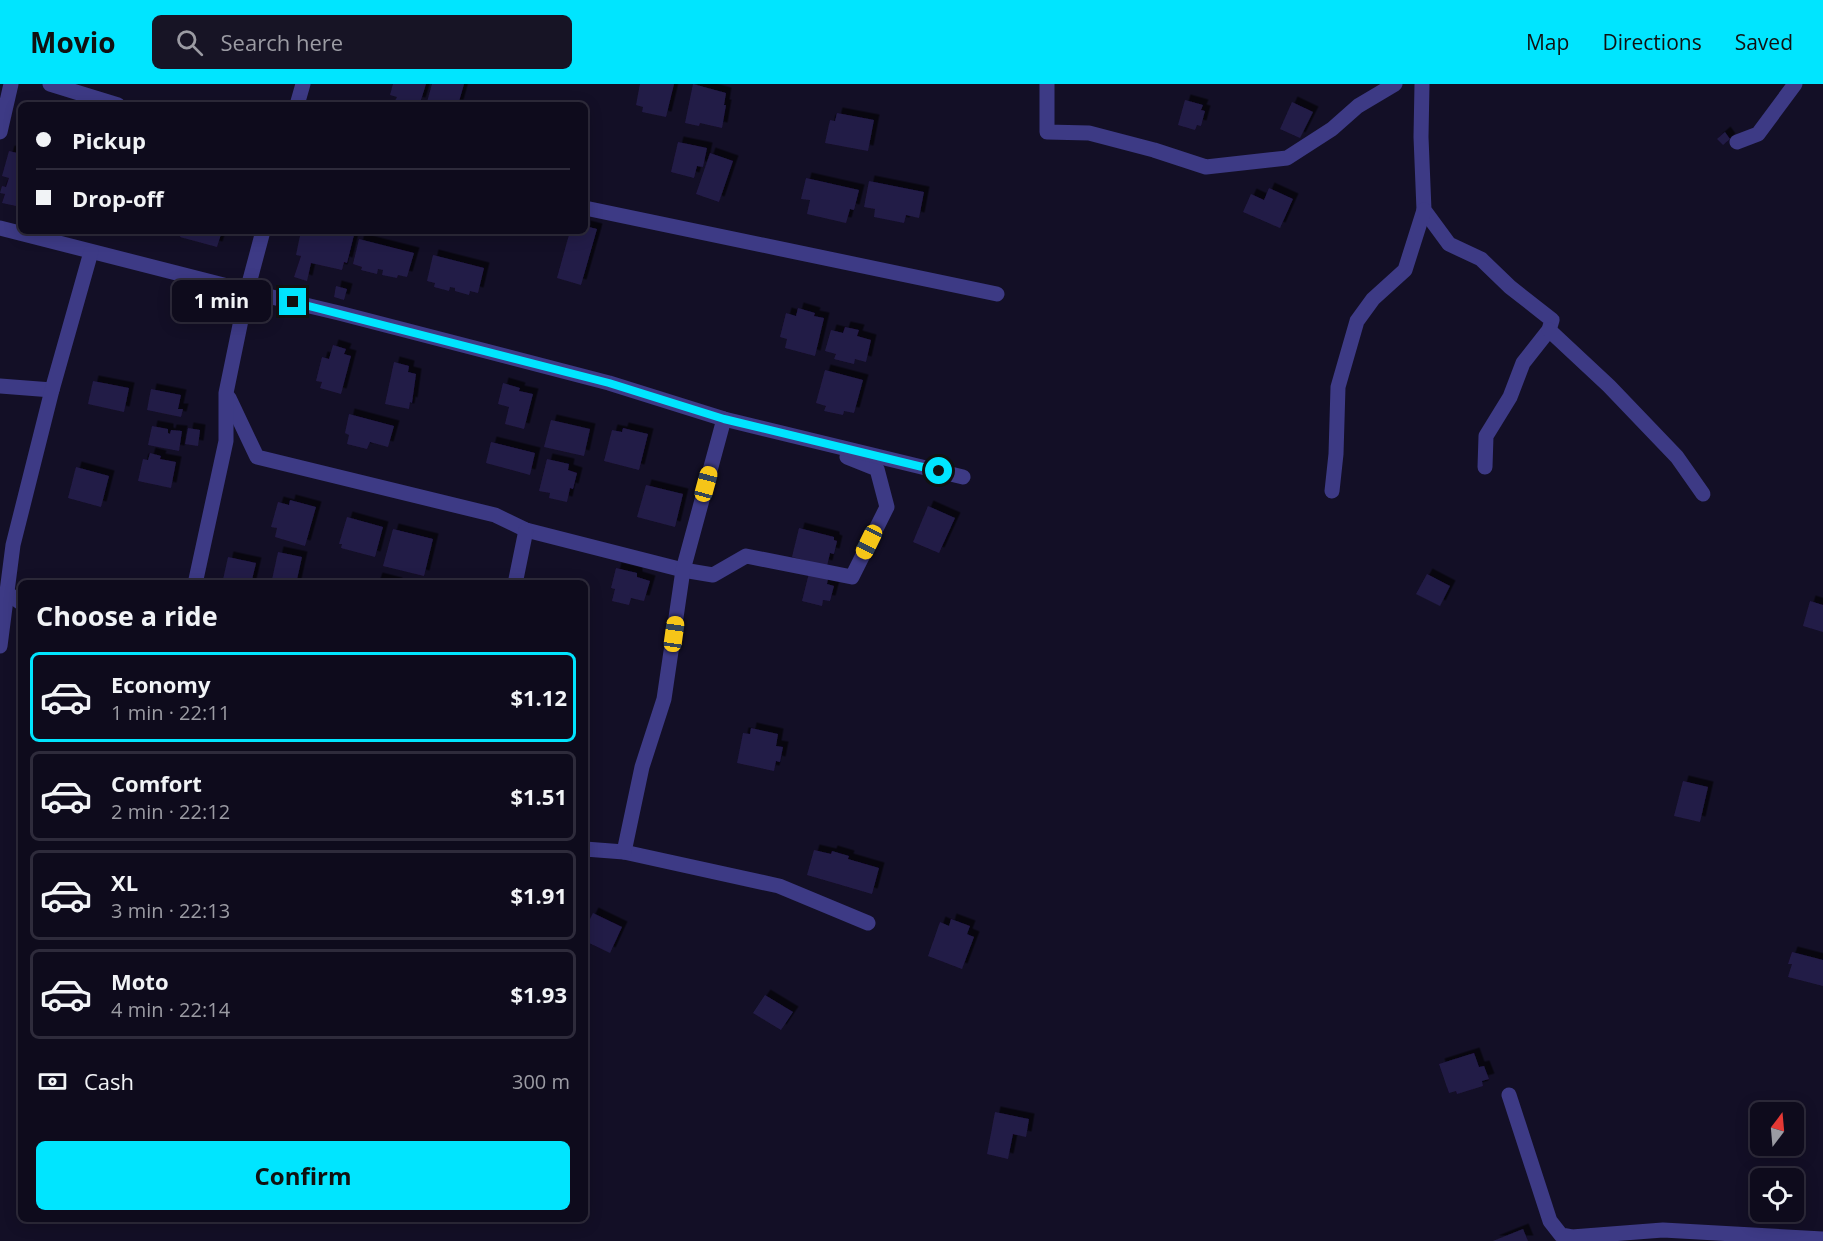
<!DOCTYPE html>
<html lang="en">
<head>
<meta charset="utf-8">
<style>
	body { margin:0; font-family:"Open Sans",sans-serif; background:#171425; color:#f1f3f6; height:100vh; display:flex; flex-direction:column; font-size:22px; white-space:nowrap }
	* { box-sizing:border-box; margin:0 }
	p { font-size:20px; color:#9b9ba3 }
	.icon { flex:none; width:33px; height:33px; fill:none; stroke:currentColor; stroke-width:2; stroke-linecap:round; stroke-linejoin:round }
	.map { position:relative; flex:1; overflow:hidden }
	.drawer { position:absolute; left:18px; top:496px; width:570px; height:642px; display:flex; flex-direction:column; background:#0e0b1c; border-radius:9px; box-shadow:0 3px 15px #0003,0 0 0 2px #2e2b3b }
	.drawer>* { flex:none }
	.banner { position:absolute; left:18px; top:18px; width:570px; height:132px; border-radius:9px; box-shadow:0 3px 15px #0003,0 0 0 2px #2e2b3b; display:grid; align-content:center; height:132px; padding:0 18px; background:#0e0b1c }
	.needle { width:39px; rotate:16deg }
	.fabs { position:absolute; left:1750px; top:1018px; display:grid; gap:12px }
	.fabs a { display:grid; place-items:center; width:54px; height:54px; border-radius:9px; background:#0e0b1c; box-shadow:0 3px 15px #0003,0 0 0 2px #2e2b3b; font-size:30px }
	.end { position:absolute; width:27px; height:27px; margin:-14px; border:8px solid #00e5ff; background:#111; box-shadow:0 0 0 3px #111 }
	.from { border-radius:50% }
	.bubble { position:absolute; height:42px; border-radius:9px; background:#0e0b1c; box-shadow:0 3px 15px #0003,0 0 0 2px #2e2b3b; font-size:20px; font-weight:700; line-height:42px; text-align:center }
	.car { position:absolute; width:18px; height:36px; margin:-18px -9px; border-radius:8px; box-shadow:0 0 4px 2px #0007; background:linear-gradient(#f5c518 24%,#345 0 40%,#f5c518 0 76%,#345 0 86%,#f5c518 0) }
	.banner b { display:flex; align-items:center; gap:21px; height:57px; font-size:22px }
	.banner b+b { border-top:2px solid #2e2b3b }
	.banner i { width:15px; height:15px; background:#f1f3f6 }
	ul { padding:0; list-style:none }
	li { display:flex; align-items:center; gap:18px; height:90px; margin:0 12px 9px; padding:0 6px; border:3px solid #2e2b3b; border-radius:9px }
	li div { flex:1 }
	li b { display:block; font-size:22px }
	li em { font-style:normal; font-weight:700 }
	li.current { border-color:#00e5ff }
	li>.icon { width:54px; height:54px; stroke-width:1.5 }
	h2 { padding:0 18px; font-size:27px; line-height:72px }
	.pay { display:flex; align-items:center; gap:15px; height:66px; padding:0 18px; font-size:22px }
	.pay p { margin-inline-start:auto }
	.primary-button { display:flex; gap:12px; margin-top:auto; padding:12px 18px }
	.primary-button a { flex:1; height:69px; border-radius:9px; background:#00e5ff; color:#111; font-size:24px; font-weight:700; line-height:69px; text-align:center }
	header { display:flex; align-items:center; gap:36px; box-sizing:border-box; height:84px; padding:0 30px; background:#00e5ff; color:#111 }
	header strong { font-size:28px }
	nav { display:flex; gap:33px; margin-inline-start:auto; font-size:21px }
	.search { width:420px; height:54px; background:#171425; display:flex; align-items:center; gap:15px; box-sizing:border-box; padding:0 21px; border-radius:9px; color:#9b9ba3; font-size:22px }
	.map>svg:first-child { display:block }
</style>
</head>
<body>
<header>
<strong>Movio</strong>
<div class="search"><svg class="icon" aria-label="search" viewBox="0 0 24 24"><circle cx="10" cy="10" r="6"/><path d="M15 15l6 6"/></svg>Search here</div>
<nav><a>Map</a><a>Directions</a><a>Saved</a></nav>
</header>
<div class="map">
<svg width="1823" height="1157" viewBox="0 0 1823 1157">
	<defs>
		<filter id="shadow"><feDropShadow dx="5.5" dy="-5.5" stdDeviation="0" flood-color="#0009"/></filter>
	</defs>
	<rect width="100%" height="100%" fill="#130f26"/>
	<!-- building -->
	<g fill="#241b47" filter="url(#shadow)">
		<path d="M393 0H426L420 19 412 17 411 21 395 17 397 13 390 11Z"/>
		<path d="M432 0H464L458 21H437L427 18Z"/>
		<path d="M640 0H674L666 33 642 28 643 23 636 21Z"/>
		<path d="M693 0 726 9 724 21H726L722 44 700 39 699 42 685 39Z"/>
		<path d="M1185 16 1203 21 1201 26 1205 27 1201 42 1197 41 1195 46 1178 41Z"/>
		<path d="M1292 18 1313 28 1300 54 1280 45Z"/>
		<path d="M837 29 874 36 868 67 825 59 830 36 835 37Z"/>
		<path d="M1725 48 1730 55 1723 61 1717 55Z"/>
		<path d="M678 58 707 64 703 83 697 82 694 94 671 88Z"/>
		<path d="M9 67 21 70V123L2 119 5 110 0 109 2 102 6 103 9 94 2 92Z"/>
		<path d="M710 69 733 77 719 118 696 110Z"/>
		<path d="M806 94 859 106 854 126 850 125 846 139 807 130 810 116 801 115Z"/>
		<path d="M869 97 924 108 919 134 906 131 904 139 874 133 875 125 864 123Z"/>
		<path d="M1269 104 1293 115 1280 144 1243 128 1251 110 1264 116Z"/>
		<path d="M585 142 597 145 581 201 557 194 570 147H585Z"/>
		<path d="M181 147H222L217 163 180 153Z"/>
		<path d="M301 147H336L354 151 347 179 344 178 342 186 311 179 307 197 294 193 301 172 296 171Z"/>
		<path d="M359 155 414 169 407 193 398 191 397 194 382 191 383 186 378 185 377 190 361 186 362 183 353 180Z"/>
		<path d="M433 171 484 184 478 209 470 207 469 211 455 207V204L450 203 449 207 434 203 435 199 427 197Z"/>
		<path d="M336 202 347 205 344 216 334 213Z"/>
		<path d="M798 224 815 229 814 232 824 234 815 272 785 264 787 255 780 253 786 229 796 232Z"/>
		<path d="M845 243 859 246 857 252 871 256 866 278 855 275 854 280 834 275 836 270 825 267 831 246 843 249Z"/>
		<path d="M333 261 346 265 344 270 351 272 341 310 320 304 322 298 316 297 322 273 329 275Z"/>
		<path d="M394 278 409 282 408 288 416 290 412 319 410 318 409 325 385 320Z"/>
		<path d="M825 286 863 296 854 329 844 327 843 331 824 327 826 322 816 319Z"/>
		<path d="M93 297 129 304 124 328 88 320Z"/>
		<path d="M503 299 520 304 519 307 533 310 524 345 505 340 509 323 498 320Z"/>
		<path d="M151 305 181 311 178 325H183L181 333 147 326Z"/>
		<path d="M349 330 394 342 388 363 370 358 367 365 347 360 349 351 345 349Z"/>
		<path d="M551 336 590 345 584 372 544 363Z"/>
		<path d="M152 342 168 345V349L170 350 171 346 182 347 179 367 148 361Z"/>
		<path d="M188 344 200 346 198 362 185 360Z"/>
		<path d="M623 344 648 350 639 386 604 377 612 346 622 348Z"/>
		<path d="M491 358 535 369 530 391 486 379Z"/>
		<path d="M150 369 161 372 160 375 176 378 171 404 138 397 143 375 148 376Z"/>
		<path d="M547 375 569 380 568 386 577 389 573 405 570 404 567 418 549 414 550 409 539 407Z"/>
		<path d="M76 383 109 392 101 423 68 414Z"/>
		<path d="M646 401 683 410 675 443 637 433Z"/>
		<path d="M290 416 316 423 305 462 275 453 277 444 271 443 278 418 289 421Z"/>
		<path d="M928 422 955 434 939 469 913 458Z"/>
		<path d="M347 433 383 443 375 473 341 464 342 460H339Z"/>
		<path d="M799 444 834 453V456L837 457 834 470 830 469 827 482 792 473Z"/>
		<path d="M393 445 433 455 424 492 383 482Z"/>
		<path d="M278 468 302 473 296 500H271Z"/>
		<path d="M228 473 256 479 251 500H222Z"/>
		<path d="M616 484 637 489V493L650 497 644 517 631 514 629 521 612 517 615 505 611 504Z"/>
		<path d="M809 489 828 494 827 500 834 502 830 517 823 516 822 522 802 517Z"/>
		<path d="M1427 490 1450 502 1440 522 1416 510Z"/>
		<path d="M377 494 397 499V500H375Z"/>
		<path d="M1810 517 1823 521V548L1803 542Z"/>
		<path d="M751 644 778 650 776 662 783 663 780 678 776 677 774 687 737 679 743 649 750 650Z"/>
		<path d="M1683 697 1708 703 1700 738 1674 732Z"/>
		<path d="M814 766 831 770 832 767 849 772 848 775 879 784 872 810 807 791Z"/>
		<path d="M593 829 622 843 610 869 585 857V845Z"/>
		<path d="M951 835 970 842 967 850 974 853 962 885 928 872 940 838 949 842Z"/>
		<path d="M1792 868 1823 876V902L1788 893 1792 880H1788Z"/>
		<path d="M765 911 793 928 781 946 753 929Z"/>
		<path d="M1474 969 1479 983 1484 982 1489 995 1482 997 1483 1002 1457 1010 1456 1007 1449 1009 1439 980Z"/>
		<path d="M995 1028 1029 1035 1026 1053 1013 1050 1008 1075 987 1070Z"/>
		<path d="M1523 1145 1528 1157H1493Z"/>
	</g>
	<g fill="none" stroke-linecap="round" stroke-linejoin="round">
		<!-- minor -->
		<g stroke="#3d3a85" stroke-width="15">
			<path d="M50 0 118 21"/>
			<path d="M1047 0V48L1089 49 1154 66 1206 83 1287 74 1332 45 1358 22 1395 0"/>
			<path d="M1422 0 1421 53 1424 126 1449 160 1481 175 1510 203 1552 236 1549 246 1523 279 1510 313 1486 352 1485 383"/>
			<path d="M297 21 303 0"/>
			<path d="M0 48 11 0"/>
			<path d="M1737 58 1758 50 1795 0"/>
			<path d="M585 124 997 210"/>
			<path d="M0 144 247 207 263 147"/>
			<path d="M1549 246 1609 302 1677 373 1703 410"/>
			<path d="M0 302 52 306"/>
			<path d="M229 314 257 373 495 431 526 446 683 486 713 491 746 472 852 493 887 423 877 385 847 373"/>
			<path d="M1332 407 1336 370 1338 303 1357 237 1373 215 1405 186 1424 126"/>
			<path d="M195 500 226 357V309L247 207 339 229 609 299 724 335 963 393"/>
			<path d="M515 500 526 446"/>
			<path d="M6 508 21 519"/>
			<path d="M0 562 13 461 52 306 91 168"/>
			<path d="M585 765 624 768 779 802 868 839"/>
			<path d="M624 768 642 683 664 615 683 486 724 335"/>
			<path d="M1509 1011 1550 1137 1561 1151 1572 1153 1663 1146 1823 1155"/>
		</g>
	</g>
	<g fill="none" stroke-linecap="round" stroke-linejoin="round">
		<!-- route -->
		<path stroke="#00e5ff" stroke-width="8" d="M293 218 609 299 724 335 939 387"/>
	</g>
</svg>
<div class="fabs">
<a><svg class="needle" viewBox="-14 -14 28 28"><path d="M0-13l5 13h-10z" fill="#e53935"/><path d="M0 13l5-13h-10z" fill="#9b9ba3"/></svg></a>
<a><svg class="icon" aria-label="locate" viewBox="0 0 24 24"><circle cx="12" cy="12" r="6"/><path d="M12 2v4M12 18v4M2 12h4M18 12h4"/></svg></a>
</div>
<i class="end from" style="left:939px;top:387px"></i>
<i class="end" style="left:293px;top:218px"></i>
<div class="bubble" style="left:172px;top:196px;width:99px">1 min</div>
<i class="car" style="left:706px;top:400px;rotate:15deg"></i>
<i class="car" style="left:869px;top:458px;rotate:206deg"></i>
<i class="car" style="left:674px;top:550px;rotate:8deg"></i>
<div class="banner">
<b><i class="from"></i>Pickup</b>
<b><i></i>Drop-off</b>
</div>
<section class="drawer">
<h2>Choose a ride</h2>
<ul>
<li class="current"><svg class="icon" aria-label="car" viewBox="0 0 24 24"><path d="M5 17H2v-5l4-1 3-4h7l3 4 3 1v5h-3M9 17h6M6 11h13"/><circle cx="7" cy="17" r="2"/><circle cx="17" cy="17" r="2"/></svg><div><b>Economy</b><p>1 min · 22:11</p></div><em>$1.12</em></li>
<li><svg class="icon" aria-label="car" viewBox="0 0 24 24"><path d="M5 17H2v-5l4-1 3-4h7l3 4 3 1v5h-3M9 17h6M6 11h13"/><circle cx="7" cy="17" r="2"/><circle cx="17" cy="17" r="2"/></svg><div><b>Comfort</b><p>2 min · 22:12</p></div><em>$1.51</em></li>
<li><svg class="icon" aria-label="car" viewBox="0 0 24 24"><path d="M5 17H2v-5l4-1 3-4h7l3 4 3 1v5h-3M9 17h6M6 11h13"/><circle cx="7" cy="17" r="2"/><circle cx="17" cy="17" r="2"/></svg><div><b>XL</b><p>3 min · 22:13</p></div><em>$1.91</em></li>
<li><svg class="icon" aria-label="car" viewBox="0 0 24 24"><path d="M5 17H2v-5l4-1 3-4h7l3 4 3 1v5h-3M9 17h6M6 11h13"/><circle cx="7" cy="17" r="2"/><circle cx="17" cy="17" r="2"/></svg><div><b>Moto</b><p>4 min · 22:14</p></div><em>$1.93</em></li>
</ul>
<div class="pay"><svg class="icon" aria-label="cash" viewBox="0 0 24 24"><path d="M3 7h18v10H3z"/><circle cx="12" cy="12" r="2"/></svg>Cash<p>300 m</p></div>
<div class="primary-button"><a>Confirm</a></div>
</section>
</div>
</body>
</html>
